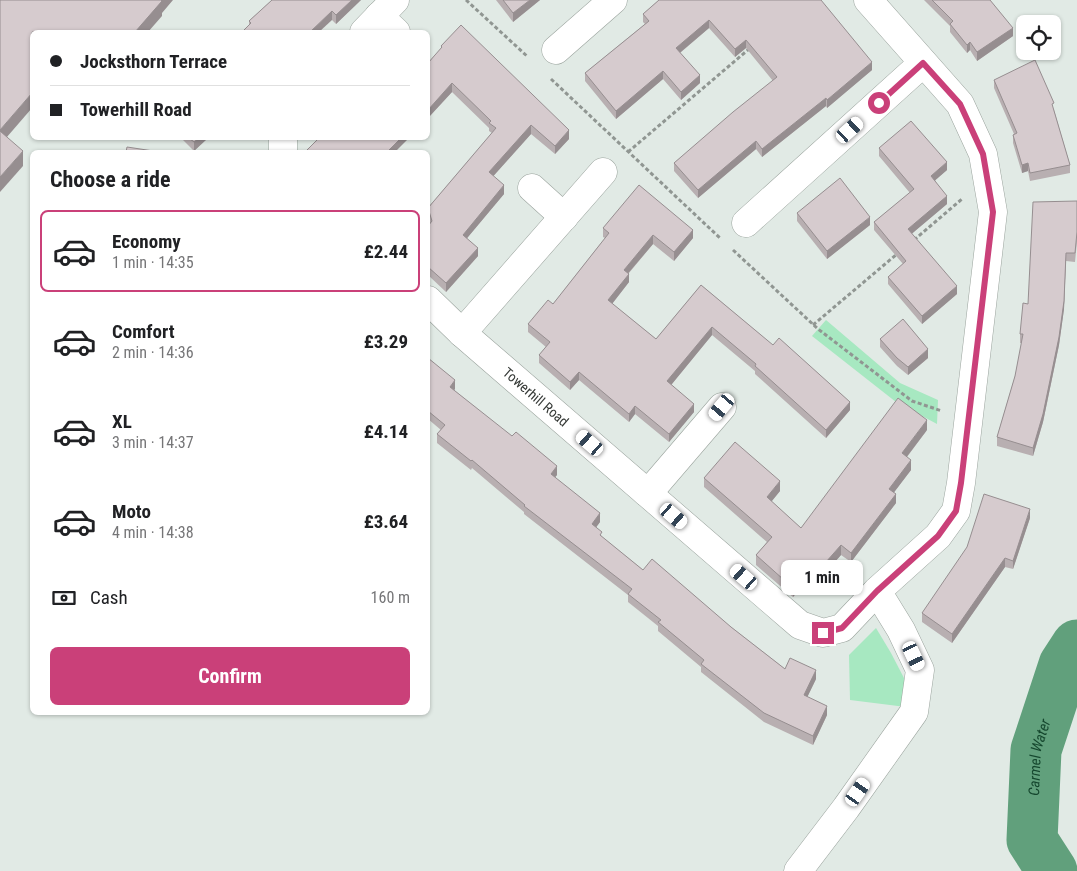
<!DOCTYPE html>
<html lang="en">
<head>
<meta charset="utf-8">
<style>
	body { margin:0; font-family:"Roboto Condensed",sans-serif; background:#f6f6f6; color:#202124; height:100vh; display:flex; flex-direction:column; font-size:19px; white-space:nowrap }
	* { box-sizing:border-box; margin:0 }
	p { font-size:16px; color:#757577 }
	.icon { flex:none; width:28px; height:28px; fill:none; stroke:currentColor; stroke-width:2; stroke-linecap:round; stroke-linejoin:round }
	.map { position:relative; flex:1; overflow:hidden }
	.sheet { position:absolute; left:30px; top:150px; width:400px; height:565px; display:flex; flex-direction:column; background:#fff; border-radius:8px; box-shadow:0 1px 4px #0004 }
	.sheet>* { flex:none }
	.banner { position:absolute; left:30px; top:30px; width:400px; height:110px; border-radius:8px; box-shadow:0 1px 4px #0004; display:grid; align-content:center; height:110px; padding:0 20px; background:#fff }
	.buttons { position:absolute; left:1016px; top:15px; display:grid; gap:10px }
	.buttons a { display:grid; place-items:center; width:45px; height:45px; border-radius:8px; background:#fff; box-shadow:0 1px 4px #0004; font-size:25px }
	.end { position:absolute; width:22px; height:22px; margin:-11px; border:6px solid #ca4079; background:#fff; box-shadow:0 0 0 2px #fff }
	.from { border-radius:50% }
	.bubble { position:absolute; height:35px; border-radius:8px; background:#fff; box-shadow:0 1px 4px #0004; font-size:16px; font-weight:700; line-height:35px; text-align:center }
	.car { position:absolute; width:15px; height:30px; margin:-15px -8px; border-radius:6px; box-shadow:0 0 4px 1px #0007; background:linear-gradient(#fff 24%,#345 0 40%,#fff 0 76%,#345 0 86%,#fff 0) }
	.banner b { display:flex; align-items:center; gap:18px; height:48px; font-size:19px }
	.banner b+b { border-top:1px solid #e0e0e0 }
	.banner i { width:12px; height:12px; background:#202124 }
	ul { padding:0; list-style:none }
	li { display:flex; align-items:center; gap:15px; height:82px; margin:0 10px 8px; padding:0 10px; border:2px solid transparent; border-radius:8px }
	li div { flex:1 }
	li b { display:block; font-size:19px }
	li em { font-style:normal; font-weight:700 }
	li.selected { border-color:#ca4079 }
	li>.icon { width:45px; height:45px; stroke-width:1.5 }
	h2 { padding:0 20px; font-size:22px; line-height:60px }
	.pay { display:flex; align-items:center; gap:12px; height:55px; padding:0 20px; font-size:19px }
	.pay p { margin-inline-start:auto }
	.button { display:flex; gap:10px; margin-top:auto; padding:10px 20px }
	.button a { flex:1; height:58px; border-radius:8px; background:#ca4079; color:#fff; font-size:20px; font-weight:700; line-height:58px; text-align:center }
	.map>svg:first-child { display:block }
</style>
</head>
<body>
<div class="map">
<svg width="1077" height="871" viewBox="0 0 1077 871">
	<rect width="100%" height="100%" fill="#e1eae5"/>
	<!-- green -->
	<g fill="#a7e8c1">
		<path d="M826 320 900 383 938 400 937 424 896 402 812 336Z"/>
		<path d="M876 628 891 653 905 680 906 707 850 700 849 655Z"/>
	</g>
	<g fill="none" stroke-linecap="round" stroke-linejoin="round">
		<!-- river -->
		<path stroke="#61a07c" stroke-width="51" id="s1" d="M1052 871 1032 840 1036 750 1064 665 1077 645"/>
		<defs>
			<g id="minor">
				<path d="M379 16 396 32"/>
				<path d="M364 32 395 0"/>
				<path d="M556 50 613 0"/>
				<path d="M283 138V152"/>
				<path d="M532 188 564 217"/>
				<path d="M746 223 923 63"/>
				<path id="s2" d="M428 300 462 333 800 625 823 633 842 628 877 591 938 536 956 511 961 483 993 212 983 154 960 104 868 0"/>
				<path d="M462 333 603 172"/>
				<path d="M646 492 656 484 722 407"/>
				<path d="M798 871 846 808 914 712 920 670 901 630 877 591"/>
			</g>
		</defs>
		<!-- minor casing -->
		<use href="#minor" stroke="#9aa39d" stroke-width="29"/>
		<!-- path -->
		<g stroke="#909692" stroke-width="3" stroke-dasharray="4 2.5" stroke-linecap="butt">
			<path d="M466 0 528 57"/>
			<path d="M551 79 721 239"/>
			<path d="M628 152 749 49"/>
			<path d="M914 240 962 199"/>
			<path d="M733 250 818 329 912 401 942 411"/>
			<path d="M813 325 897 254"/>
		</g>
		<!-- minor -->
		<use href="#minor" stroke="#fff" stroke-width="28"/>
	</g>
	<!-- wall -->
	<g fill="#b8afb1">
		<path d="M272 0H361L336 24 332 20 249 25V21Z"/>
		<path d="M496 0H540L513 22Z"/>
		<path d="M659 0 872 70 827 108 826 106 762 157 756 149 698 198 674 171V163L773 81 746 48 735 57 709 28 680 53 700 83 681 100 663 79 616 119 585 81V73L645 24 643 22V14Z"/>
		<path d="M924 0H990L1013 36 977 61 970 50 967 53 950 32V26Z"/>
		<path d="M441 46 569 139 555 154 531 134 493 176 504 194 467 238 478 256 446 292 428 275V226L430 223 428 217V208L492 133 489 131V128L452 92 428 118V63L441 49Z"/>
		<path d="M994 80 1054 110 1070 165V173L1030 181 1028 171 1022 173 1013 143V135L1014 134 994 88Z"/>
		<path d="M181 138H208L194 151Z"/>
		<path d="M879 148 947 170 935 180 947 204 911 234 957 294 922 324 888 284V277L903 264 874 230V222L910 193 879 156Z"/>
		<path d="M1077 201V241L1075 262 1066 261 1064 309 1059 345 1043 422 1033 456 997 446V437L1015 376 1022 343H1020V334L1028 304Z"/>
		<path d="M797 213 870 225 827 259 797 221Z"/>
		<path d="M603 228 693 238 674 261 653 244 629 273V282L612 304 656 339 701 285 850 410 826 438 755 374V371L712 335 671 385 694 412 669 442 635 414 629 422 579 380 570 390 539 363V355L546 347 528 332V324L553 304 605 238 603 237Z"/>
		<path d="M880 339 928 358 908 375 897 366 880 347Z"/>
		<path d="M428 358 455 389 454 390 557 475 555 477 600 522 596 527 602 537 643 570 731 627 785 669 816 679 807 697 827 715 813 745 764 722 701 672V667L658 631V626L628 602V595L524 514V512L472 468 471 470 437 443V434L441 430 428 419Z"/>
		<path d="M927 430 907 457 911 470 894 492 896 503 851 562 841 555 818 581 812 575 793 597 756 565V555L767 542 704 487V478L780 491 771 502 801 528Z"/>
		<path d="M1030 518 1013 569 1005 567 952 643 922 622V613Z"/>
	</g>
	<!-- shaded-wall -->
	<g fill="#968e90">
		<path d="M161 0H173L162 13V16L148 32H135Z"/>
		<path d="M352 0H361L336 24V15Z"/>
		<path d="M530 0H540L513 22V13Z"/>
		<path d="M332 11V20L319 32H310Z"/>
		<path d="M709 20V28L676 56V48Z"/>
		<path d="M1013 28V36L977 61V52Z"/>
		<path d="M746 40V48L735 57V49Z"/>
		<path d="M970 42V50L967 53V45Z"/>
		<path d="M872 62V70L827 108V100Z"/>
		<path d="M663 71V79L616 119V111Z"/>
		<path d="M700 75V83L681 100V92Z"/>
		<path d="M452 83V92L428 118V110Z"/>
		<path d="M32 93V108L0 145V130Z"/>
		<path d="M826 98V106L762 157V149Z"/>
		<path d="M531 125V134L489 181V172Z"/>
		<path d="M569 130V139L555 154V146Z"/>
		<path d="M199 138H208L194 151V142Z"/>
		<path d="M401 138H409L395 152H387Z"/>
		<path d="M756 141V149L698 198V190Z"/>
		<path d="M23 151V166L0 192V177Z"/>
		<path d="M947 162V170L931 184V176Z"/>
		<path d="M1028 163V171L1022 173V165Z"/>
		<path d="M504 185V194L463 243V235Z"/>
		<path d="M947 196V204L908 237V229Z"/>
		<path d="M870 217V225L827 259V251Z"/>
		<path d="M693 230V238L674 261V252Z"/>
		<path d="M653 235V244L624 278V270Z"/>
		<path d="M478 248V256L446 292V283Z"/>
		<path d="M1066 253 1064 309 1059 345 1043 422 1033 456V448Z"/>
		<path d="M629 274V282L608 309V300Z"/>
		<path d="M957 286V294L922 324V316Z"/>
		<path d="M712 327V335L667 390V381Z"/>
		<path d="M928 349V358L908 375V367Z"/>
		<path d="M579 372V380L570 390V382Z"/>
		<path d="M455 380V389L450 395V387Z"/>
		<path d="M850 402V410L826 438V430Z"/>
		<path d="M694 404V412L669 442V434Z"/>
		<path d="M635 406V414L629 422V414Z"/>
		<path d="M927 420V430L902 463V453Z"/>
		<path d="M911 460V470L889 499V489Z"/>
		<path d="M557 466V475L551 482V474Z"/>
		<path d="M780 481V491L767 507V497Z"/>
		<path d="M896 494V503L851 562V553Z"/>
		<path d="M1030 509V518L1013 569V561Z"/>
		<path d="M600 513V522L592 533V524Z"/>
		<path d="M841 545V555L818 581V571Z"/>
		<path d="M1005 558V567L952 643V634Z"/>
		<path d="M812 566V575L793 597V588Z"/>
		<path d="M816 670V679L804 704V695Z"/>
		<path d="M827 706V715L813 745V736Z"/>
	</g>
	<!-- building -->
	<g fill="#d6cbce" stroke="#968e90">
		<path d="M0 0H161L162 1 135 32H32V93L0 130Z"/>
		<path d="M272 0H352L336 15 332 11 310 32H242L251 23 249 21Z"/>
		<path d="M503 0H530L513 13Z"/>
		<path d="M659 0H821L872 62 827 100 826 98 762 149 756 141 698 190 674 163 733 112 777 77 746 40 735 49 709 20 676 48 700 75 681 92 663 71 616 111 585 73 649 21 643 14Z"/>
		<path d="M932 0H990L1013 28 977 52 970 42 967 45 950 24 953 21Z"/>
		<path d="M461 25 569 130 555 146 531 125 489 172 504 185 463 235 478 248 446 283 428 267V226L432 221 428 208 496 128 489 123 491 121 452 83 428 110V63L442 47 441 46Z"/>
		<path d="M1035 60 1054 103 1052 104 1070 165 1030 173 1028 163 1022 165 1013 135 1017 133 994 80Z"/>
		<path d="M911 121 947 162 931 176 947 196 908 229 957 286 922 316 888 277 906 261 874 222 914 189 879 148Z"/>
		<path d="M0 131 23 151 0 177Z"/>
		<path d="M189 138H199L194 142Z"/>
		<path d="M319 138H401L387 152H311L307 150Z"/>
		<path d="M127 147 160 152H126Z"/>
		<path d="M840 178 870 217 827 251 797 213Z"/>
		<path d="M639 185 693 230 674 252 653 235 624 270 629 274 608 300 656 339 701 285 773 345 779 338 850 402 826 430 755 366 756 364 712 327 667 381 694 404 669 434 635 406 629 414 579 372 570 382 539 355 550 342 528 324 548 300 553 304 609 233 603 228Z"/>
		<path d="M1077 201V232L1075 253H1066L1064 301 1059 337 1043 414 1033 448 997 437 1015 376 1023 334H1020L1023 303 1028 304 1033 202Z"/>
		<path d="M903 319 928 349 908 367 897 358 880 339Z"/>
		<path d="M428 358 455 380 450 387 512 436 516 432 557 466 551 474 600 513 592 524 602 532 600 535 643 570 652 559 731 627 785 669 790 658 816 670 804 695 827 706 813 736 764 713 701 664 704 660 658 622 661 620 628 594 632 589 524 506 525 505 472 460 471 461 437 434 445 425 428 411Z"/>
		<path d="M898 398 927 420 902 453 911 460 889 489 896 494 851 553 841 545 818 571 812 566 793 588 756 555 772 537 704 478 735 442 780 481 767 497 801 528Z"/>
		<path d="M984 494 1030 509 1013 561 1005 558 952 634 922 613 967 547Z"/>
	</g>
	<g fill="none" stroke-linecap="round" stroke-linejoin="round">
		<!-- route -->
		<path stroke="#ca4079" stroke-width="6" d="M823 633 842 628 877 591 938 536 956 511 961 483 993 212 983 154 960 104 923 63 879 103"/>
	</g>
	<g text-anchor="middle" stroke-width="4" stroke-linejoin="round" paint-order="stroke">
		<!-- street labels -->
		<g font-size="14" fill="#353936" stroke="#eff8f2">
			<text dy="5" stroke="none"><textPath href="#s2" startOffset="145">Towerhill Road</textPath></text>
		</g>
		<!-- water labels -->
		<g font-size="15" font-style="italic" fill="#15472e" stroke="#eff8f2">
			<text dy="5" stroke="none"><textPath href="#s1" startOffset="120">Carmel Water</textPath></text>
		</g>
	</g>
</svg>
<div class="buttons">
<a><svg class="icon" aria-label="locate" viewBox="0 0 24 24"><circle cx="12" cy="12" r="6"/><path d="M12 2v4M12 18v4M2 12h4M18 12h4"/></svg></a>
</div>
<i class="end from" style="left:879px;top:103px"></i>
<i class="end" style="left:823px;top:633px"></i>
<div class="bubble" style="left:781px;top:560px;width:82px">1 min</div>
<i class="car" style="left:850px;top:130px;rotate:48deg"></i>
<i class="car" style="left:722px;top:407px;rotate:220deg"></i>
<i class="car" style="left:590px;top:443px;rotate:311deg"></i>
<i class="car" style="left:674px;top:516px;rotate:131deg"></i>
<i class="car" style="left:744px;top:577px;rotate:311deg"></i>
<i class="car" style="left:914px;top:656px;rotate:155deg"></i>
<i class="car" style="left:858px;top:792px;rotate:35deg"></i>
<div class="banner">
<b><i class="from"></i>Jocksthorn Terrace</b>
<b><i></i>Towerhill Road</b>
</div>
<section class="sheet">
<h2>Choose a ride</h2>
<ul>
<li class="selected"><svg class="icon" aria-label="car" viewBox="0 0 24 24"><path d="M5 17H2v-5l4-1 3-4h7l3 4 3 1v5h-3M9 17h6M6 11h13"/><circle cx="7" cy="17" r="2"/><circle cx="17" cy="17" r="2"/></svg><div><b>Economy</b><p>1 min · 14:35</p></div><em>£2.44</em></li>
<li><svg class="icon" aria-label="car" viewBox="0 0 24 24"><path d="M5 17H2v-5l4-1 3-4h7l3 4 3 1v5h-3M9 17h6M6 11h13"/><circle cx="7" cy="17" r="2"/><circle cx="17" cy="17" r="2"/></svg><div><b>Comfort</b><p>2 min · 14:36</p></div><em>£3.29</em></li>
<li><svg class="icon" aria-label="car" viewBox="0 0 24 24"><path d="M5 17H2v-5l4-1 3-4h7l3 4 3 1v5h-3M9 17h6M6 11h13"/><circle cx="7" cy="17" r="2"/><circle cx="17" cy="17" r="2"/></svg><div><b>XL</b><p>3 min · 14:37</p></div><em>£4.14</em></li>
<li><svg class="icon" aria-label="car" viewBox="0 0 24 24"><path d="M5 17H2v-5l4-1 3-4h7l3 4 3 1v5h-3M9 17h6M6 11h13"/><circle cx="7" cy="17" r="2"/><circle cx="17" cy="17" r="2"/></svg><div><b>Moto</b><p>4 min · 14:38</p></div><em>£3.64</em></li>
</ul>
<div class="pay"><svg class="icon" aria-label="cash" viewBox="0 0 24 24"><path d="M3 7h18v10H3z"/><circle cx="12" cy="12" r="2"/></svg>Cash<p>160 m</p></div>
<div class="button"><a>Confirm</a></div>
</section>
</div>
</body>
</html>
